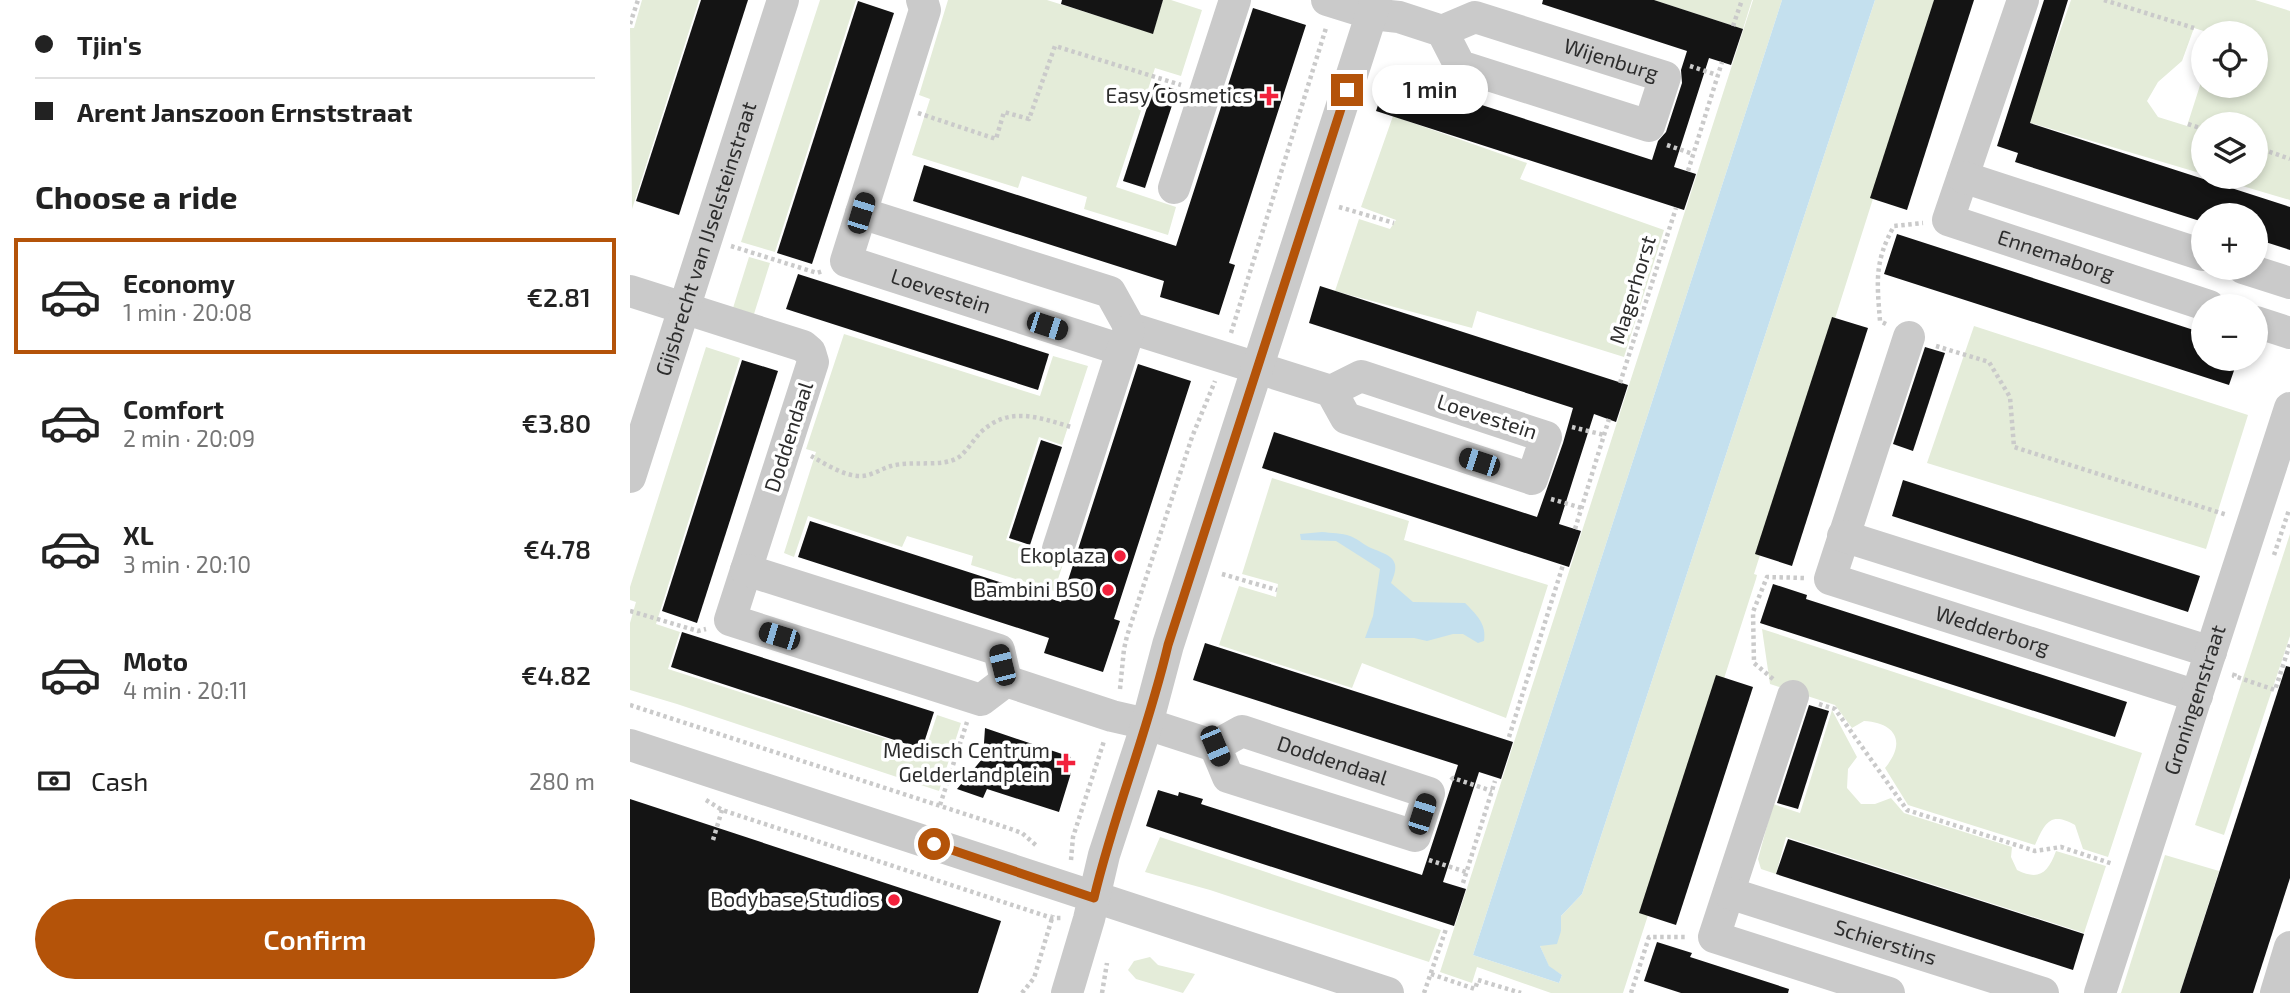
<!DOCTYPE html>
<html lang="en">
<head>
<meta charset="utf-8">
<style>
	body { margin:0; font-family:"Exo 2",sans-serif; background:#f2f2f2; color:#222; height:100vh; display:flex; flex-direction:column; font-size:26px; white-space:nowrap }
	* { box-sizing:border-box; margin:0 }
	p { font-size:23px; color:#767676 }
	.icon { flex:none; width:38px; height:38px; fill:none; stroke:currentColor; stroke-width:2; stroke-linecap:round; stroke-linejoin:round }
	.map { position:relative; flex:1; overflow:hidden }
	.details { display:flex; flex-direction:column; background:#fff; width:630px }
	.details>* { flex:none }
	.hud { display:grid; align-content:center; height:154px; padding:0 35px; background:#fff }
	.buttons { position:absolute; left:1561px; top:21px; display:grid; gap:14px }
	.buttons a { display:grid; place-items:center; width:77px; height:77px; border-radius:50%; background:#fff; box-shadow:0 4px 10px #0003; font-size:35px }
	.end { position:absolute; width:32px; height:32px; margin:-16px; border:9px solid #b45309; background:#fff; box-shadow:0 0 0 4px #fff }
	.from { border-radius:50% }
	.bubble { position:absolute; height:49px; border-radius:24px; background:#fff; box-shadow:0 4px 10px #0003; font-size:23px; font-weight:600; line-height:49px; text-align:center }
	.car { position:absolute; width:21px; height:42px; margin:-21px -10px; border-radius:9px; box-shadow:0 0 5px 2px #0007; background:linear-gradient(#222 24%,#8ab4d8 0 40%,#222 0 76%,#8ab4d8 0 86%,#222 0) }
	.hud b { display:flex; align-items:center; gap:24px; height:66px; font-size:26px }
	.hud b+b { border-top:2px solid #e0e0e0 }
	.hud i { width:18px; height:18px; background:#222 }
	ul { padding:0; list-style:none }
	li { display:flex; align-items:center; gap:21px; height:116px; margin:0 14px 10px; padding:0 21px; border:4px solid transparent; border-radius:0px }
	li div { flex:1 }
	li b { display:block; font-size:26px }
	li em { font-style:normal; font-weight:600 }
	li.on { border-color:#b45309 }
	li>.icon { width:63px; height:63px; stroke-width:1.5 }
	h2 { padding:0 35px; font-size:32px; line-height:84px }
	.pay { display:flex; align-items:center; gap:18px; height:77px; padding:0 35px; font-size:26px }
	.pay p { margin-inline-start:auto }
	.cta { display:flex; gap:14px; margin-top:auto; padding:14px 35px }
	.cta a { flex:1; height:80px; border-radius:42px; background:#b45309; color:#fff; font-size:28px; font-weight:600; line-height:80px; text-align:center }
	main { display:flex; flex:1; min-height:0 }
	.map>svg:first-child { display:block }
</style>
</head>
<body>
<main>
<section class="details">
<div class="hud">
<b><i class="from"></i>Tjin's</b>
<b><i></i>Arent Janszoon Ernststraat</b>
</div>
<h2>Choose a ride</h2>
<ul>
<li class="on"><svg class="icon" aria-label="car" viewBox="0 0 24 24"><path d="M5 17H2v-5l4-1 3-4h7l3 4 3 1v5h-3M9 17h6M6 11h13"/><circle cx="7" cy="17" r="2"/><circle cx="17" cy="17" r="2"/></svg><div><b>Economy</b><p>1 min · 20:08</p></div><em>€2.81</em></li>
<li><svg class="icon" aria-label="car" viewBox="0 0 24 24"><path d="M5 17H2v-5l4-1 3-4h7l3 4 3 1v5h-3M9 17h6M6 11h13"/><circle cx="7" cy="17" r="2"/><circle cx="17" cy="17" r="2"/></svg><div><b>Comfort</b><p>2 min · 20:09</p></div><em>€3.80</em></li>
<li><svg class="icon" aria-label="car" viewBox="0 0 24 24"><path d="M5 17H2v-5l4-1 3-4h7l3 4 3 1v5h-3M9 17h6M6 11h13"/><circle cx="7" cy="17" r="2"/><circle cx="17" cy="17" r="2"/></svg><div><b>XL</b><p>3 min · 20:10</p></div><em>€4.78</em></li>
<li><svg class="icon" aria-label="car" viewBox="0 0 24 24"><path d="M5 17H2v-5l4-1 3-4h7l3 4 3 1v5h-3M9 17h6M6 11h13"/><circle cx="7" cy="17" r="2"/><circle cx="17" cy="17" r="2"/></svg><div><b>Moto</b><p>4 min · 20:11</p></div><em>€4.82</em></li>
</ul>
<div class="pay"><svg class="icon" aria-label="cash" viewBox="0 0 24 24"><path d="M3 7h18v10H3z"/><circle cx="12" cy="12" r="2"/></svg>Cash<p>280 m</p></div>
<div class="cta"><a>Confirm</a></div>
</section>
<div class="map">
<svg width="1660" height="993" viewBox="0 0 1660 993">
	<rect width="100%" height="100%" fill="#fff"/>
	<!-- green -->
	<g fill="#e4ecd9" fill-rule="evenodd">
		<path d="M12 0H69L2 209 0 28H4Z"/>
		<path d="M190 0H226L145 252 111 242Z"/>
		<path d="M318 0H417L522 33 533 0H541L572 10 551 76 525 68 486 187 546 207 538 235 454 209 457 197 392 176 388 188 282 155 300 99 289 95Z"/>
		<path d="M1024 0H1122L1113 29Z"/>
		<path d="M1123 0H1152L843 955 929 983 932 975 919 967 910 946 931 931V916L952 894 1245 0H1306L1124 574 1127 575 1126 579 993 993H921L847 967 842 983 810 972Z"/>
		<path d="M1441 0H1625L1660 11V200L1582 177H1626V124H1573V174L1398 122ZM1564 28 1580 33H1626V86H1573V76L1557 126 1528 117 1517 101 1528 82 1552 61Z"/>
		<path d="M763 116 897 163 890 179 1034 230 994 357 847 311 842 328 705 291 729 219 760 229 766 220 731 207Z"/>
		<path d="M119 257 140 263 124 314 103 308Z"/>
		<path d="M1344 326 1618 415 1576 549 1297 463Z"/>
		<path d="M214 334 410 396 423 356 458 366 432 445 409 437 376 540 435 558 424 591 341 565 343 556 277 536 272 547 178 516 164 557 154 553 186 452 176 449Z"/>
		<path d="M76 347 110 358 26 624 50 632 38 669 295 751 307 715 331 723 309 791 47 704 0 690V623L6 602 0 600V587Z"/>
		<path d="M642 478 779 521 774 540 918 585 876 718 732 663 722 688 589 645 609 586 646 597 648 584 612 574Z"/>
		<path d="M1660 534V636L1594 835 1565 825Z"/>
		<path d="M1132 629 1512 753 1478 857 1453 849 1445 825C1420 811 1415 823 1405 845L1278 805 1255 768C1276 743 1267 723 1234 721L1222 728 1205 705 1140 684Z"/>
		<path d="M1202 710 1227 757 1218 769 1217 788 1231 804H1245L1261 798 1274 813 1382 847 1381 857 1387 870C1409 881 1418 873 1426 851L1476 866 1454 933 1156 837 1146 874 1131 869 1128 859 1143 804 1170 813Z"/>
		<path d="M530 837 811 930 799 962 580 890 515 872Z"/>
		<path d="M1535 855 1589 871 1550 993H1491Z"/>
		<path d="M520 957 528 965 565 974 553 993 506 979 498 970 504 961Z"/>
	</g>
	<!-- water -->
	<g fill="#c4e0ee">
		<path d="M1152 0H1245L952 894 931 916V931L927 944 910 946 919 966 932 975 929 983 843 955Z"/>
		<path d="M692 532C701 533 712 533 720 536 728 539 734 545 741 548 761 556 772 559 761 583L783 602 835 603C846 614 857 624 854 641L848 643 833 634H823L797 641 784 638H735L743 616 750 569 706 541 671 540 670 534Z"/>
	</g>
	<!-- building -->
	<g fill="#141414">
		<path d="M71 0H118L49 215 6 201Z"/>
		<path d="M432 0H533L523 34 431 4Z"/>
		<path d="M913 0H1024L1113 29 1101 65 1079 58 1044 167 1066 174 1054 210 746 111 758 75 782 83 784 78 804 85 802 89 1022 160 1028 141 1036 132 1052 83 1051 70 1057 51 912 4Z"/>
		<path d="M1304 0H1344L1277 210 1240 198Z"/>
		<path d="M1414 0H1438L1400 123 1660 207V250L1626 239V215H1573V222L1385 162 1388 153 1367 146Z"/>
		<path d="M228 1 264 13 182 264 147 253Z"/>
		<path d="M623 8 676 25 599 263 605 265 589 315 530 297 534 281 283 201 294 165 546 246Z"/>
		<path d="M525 83 547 90 515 188 493 181Z"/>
		<path d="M1267 234 1573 333V359H1608L1599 385 1254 274Z"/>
		<path d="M168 274 419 354 408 390 156 309Z"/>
		<path d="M690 286 998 385 986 422 964 414 948 464 929 524 951 531 939 567 632 468 644 432 907 517 933 443 943 408 679 323Z"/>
		<path d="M1202 317 1238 328 1162 566 1125 554Z"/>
		<path d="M1295 347 1315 353 1283 451 1263 444Z"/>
		<path d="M112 360 148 371 67 623 32 611Z"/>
		<path d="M508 364 561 381 484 619 490 621 473 672 414 653 419 638 168 557 180 521 431 602Z"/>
		<path d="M411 440 432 447 400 545 379 538Z"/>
		<path d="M1273 480 1570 576 1558 612 1262 516Z"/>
		<path d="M1143 584 1177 595 1176 599 1497 702 1485 737 1130 623Z"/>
		<path d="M52 632 304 712 292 749 41 667Z"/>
		<path d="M575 643 883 742 871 779 849 772 813 882 836 889 824 926 516 826 528 790 548 796 549 792 573 799 571 804 792 875 828 765 563 680Z"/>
		<path d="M1656 666 1660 667V878L1623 993H1550Z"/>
		<path d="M1086 675 1123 687 1046 925 1009 913Z"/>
		<path d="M1179 705 1199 711 1168 809 1147 803Z"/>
		<path d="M355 728 441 757 437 772 441 773 429 812 357 789 353 798 327 789 353 758Z"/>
		<path d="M0 799 371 921 348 993H0Z"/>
		<path d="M1158 839 1454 934 1443 970 1146 874Z"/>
		<path d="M1027 942 1062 953 1060 957 1159 989 1158 993H1051L1014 981Z"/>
	</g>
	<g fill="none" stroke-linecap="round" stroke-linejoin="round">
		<!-- path -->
		<g stroke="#cacaca" stroke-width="4.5" stroke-dasharray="3.5 3.5" stroke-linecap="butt">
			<path d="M1474 0 1564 28"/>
			<path d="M0 24 8 0"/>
			<path d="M1103 26 1112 0"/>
			<path d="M1060 66 1087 75"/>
			<path d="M288 113 366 139 374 112 399 119 425 46 551 85"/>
			<path d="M1558 124 1573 129"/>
			<path d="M1037 145 1063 154"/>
			<path d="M1626 147 1660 159"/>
			<path d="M1058 171 1092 62"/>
			<path d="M709 207 764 223"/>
			<path d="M101 246 187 273 193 271"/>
			<path d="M1256 324 1250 321C1247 282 1244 262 1264 226L1293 223"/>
			<path d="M601 333 696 28"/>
			<path d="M1306 346 1359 362 1380 397 1384 447 1597 515"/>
			<path d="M990 383 1046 208"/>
			<path d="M942 427 974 435"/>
			<path d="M181 456C196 464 213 476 231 476 241 476 251 469 261 466 282 460 313 468 329 457 338 450 343 440 351 432 379 406 408 417 441 427"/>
			<path d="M921 499 952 508"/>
			<path d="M945 529 979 419"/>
			<path d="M1644 555 1659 510"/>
			<path d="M592 574 647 590"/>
			<path d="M0 611 68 631 76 629"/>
			<path d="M1605 673 1604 676 1645 690 1660 644"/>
			<path d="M1143 679 1124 663 1123 612 1137 577 1175 578"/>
			<path d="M490 689 494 649 497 636 562 437 585 381"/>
			<path d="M1189 704 1205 709 1277 810 1405 851 1431 847 1483 864"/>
			<path d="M0 705 378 828 392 833 408 847"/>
			<path d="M879 737 933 565"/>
			<path d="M821 780 823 778 862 791"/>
			<path d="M76 800 92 810 422 918H432"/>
			<path d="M310 805 337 722"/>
			<path d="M83 840 92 810"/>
			<path d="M441 860 443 837 474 741"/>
			<path d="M799 860 836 872"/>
			<path d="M833 883 865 781"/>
			<path d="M801 974 845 989 848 980 891 993"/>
			<path d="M392 993 404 978 423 915"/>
			<path d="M472 993 477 963"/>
			<path d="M794 993 816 929"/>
			<path d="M1001 993 1019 937H1058"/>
		</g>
		<!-- minor -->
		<g stroke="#cacaca" stroke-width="32">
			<path id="s1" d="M292 0 295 10 216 261 492 350"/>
			<path id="s2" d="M697 0 742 14 769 17 812 31 845 17 1035 77 1019 126 830 66 812 31"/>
			<path id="s3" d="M1393 0 1318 220 1579 306"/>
			<path d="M1333 177 1573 255"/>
			<path d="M544 188 605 0"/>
			<path d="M231 213 480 292 500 328 701 391 716 418 902 479 916 437 731 376 701 391"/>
			<path d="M1613 268 1660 283"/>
			<path d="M0 291 173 346 180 352 183 362 100 620 351 700 376 681"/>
			<path d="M1626 322 1660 333"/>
			<path id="s4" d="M1279 337 1200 579 1567 696"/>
			<path id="s5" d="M0 477 153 0"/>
			<path d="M1213 536 1581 652"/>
			<path d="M428 549 499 330"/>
			<path d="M116 570 369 650 376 681"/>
			<path id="s6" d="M376 681 482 716 517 724 585 746 612 731 799 793 785 836 598 777 585 746"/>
			<path d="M1163 696 1084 937 1259 993"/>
			<path d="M0 745 758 993"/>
			<path id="s7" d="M1099 893 1413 993"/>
			<path d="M437 993 459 919 474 855 517 724 538 645 746 0"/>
			<path id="s8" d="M1470 993 1660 408"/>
			<path d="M1646 993 1660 947"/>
		</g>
	</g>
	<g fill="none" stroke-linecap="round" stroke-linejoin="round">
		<!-- route -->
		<path stroke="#b45309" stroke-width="9" d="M304 844 464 898C484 813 518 731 538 645L717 90"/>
	</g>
	<!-- markers -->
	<g fill="#f2213c" stroke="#fff" stroke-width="2.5">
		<path d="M635.5 85.5h7v7h7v7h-7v7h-7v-7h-7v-7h7z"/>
		<circle cx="490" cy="556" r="7"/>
		<circle cx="478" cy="590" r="7"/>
		<path d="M432.5 752.5h7v7h7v7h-7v7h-7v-7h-7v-7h7z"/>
		<circle cx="264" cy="900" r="7"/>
	</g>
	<g text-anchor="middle" stroke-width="7" stroke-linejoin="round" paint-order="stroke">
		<!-- street labels -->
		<g font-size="21" fill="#2d2d2d" stroke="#fff">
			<text dy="7" stroke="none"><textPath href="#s2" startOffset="298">Wijenburg</textPath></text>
			<text dy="7" stroke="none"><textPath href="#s5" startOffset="250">Gijsbrecht van IJselsteinstraat</textPath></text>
			<text dy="7" stroke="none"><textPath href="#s3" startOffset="346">Ennemaborg</textPath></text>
			<text transform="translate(1003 290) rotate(-73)" y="7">Magerhorst</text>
			<text dy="7" stroke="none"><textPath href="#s1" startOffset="373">Loevestein</textPath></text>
			<text transform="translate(857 417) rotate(18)" y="7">Loevestein</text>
			<text transform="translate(159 437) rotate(-72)" y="7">Doddendaal</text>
			<text dy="7" stroke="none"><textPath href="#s4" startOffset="425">Wedderborg</textPath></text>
			<text dy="7" stroke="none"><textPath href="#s8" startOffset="308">Groningenstraat</textPath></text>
			<text dy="7" stroke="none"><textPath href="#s6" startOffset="345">Doddendaal</textPath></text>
			<text dy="7" stroke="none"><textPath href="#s7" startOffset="164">Schierstins</textPath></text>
		</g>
		<!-- poi labels -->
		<g font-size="21" fill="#2d2d2d" stroke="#fff" text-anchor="end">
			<text x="623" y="103">Easy Cosmetics</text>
			<text x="476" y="563">Ekoplaza</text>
			<text x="464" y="597">Bambini BSO</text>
			<text x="420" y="758">Medisch Centrum<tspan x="420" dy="24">Gelderlandplein</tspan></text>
			<text x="250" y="907">Bodybase Studios</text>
		</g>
	</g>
</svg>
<div class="buttons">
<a><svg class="icon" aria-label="locate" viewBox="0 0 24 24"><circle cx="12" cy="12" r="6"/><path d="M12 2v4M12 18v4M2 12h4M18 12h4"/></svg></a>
<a><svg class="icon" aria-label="layers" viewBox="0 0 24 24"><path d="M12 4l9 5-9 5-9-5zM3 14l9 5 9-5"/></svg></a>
<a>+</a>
<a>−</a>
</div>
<i class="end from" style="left:304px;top:844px"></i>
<i class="end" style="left:717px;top:90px"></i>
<div class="bubble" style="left:742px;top:65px;width:116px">1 min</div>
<i class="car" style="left:231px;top:213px;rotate:17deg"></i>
<i class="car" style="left:417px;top:326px;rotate:108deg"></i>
<i class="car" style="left:849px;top:462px;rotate:288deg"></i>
<i class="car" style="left:149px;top:636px;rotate:287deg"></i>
<i class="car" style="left:372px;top:665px;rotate:346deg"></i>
<i class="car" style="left:585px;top:746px;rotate:157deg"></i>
<i class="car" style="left:792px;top:814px;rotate:18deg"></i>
</div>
</main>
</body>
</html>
